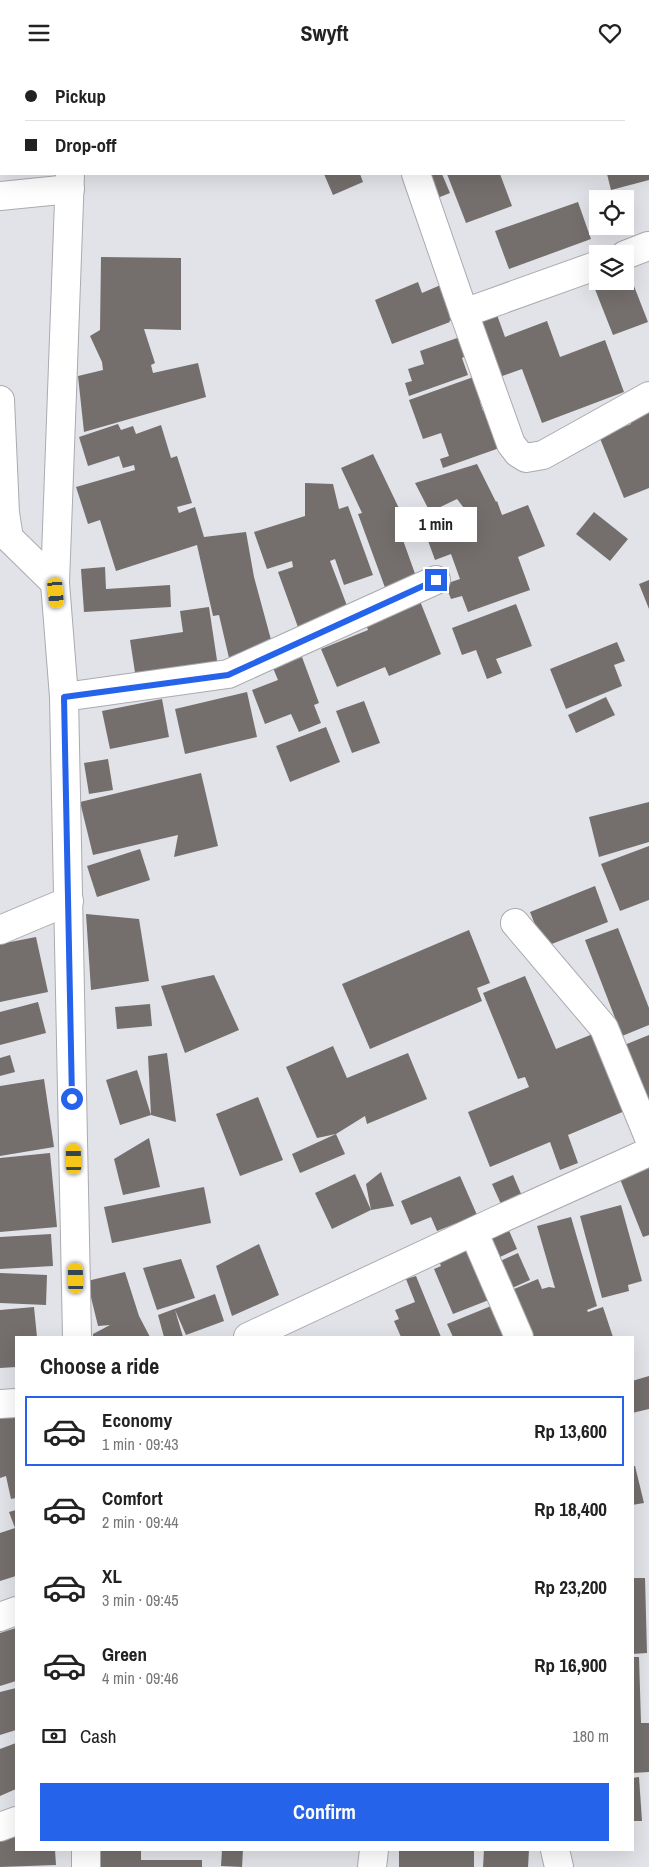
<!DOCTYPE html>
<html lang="en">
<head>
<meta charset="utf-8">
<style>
	body { margin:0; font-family:"Archivo Narrow",sans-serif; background:#f2f2f2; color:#222; height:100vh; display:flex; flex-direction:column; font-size:19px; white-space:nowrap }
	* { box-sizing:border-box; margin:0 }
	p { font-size:16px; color:#767676 }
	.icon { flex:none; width:28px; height:28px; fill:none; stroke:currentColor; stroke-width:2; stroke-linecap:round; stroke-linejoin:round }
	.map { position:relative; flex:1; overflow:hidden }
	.panel { position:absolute; left:15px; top:1271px; width:619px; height:515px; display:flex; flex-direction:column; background:#fff; border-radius:0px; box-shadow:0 5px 20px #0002 }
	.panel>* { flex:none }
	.banner { position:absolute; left:0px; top:0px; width:650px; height:110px; box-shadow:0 5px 20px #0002; display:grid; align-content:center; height:110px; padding:0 25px; background:#fff }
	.buttons { position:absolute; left:589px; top:125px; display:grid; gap:10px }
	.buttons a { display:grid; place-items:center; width:45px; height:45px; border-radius:0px; background:#fff; box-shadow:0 5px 20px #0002; font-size:25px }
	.end { position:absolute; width:22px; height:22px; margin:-11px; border:6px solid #2563eb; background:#fff; box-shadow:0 0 0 2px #fff }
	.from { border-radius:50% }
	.bubble { position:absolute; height:35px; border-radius:0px; background:#fff; box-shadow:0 5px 20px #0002; font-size:16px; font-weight:700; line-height:35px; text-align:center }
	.car { position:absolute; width:15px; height:30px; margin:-15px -8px; border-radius:6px; box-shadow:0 0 4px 1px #0007; background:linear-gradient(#f5c518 24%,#345 0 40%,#f5c518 0 76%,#345 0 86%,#f5c518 0) }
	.banner b { display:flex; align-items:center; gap:18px; height:48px; font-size:19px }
	.banner b+b { border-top:1px solid #e0e0e0 }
	.banner i { width:12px; height:12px; background:#222 }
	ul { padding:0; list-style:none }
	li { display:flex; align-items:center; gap:15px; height:70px; margin:0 10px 8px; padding:0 15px; border:2px solid transparent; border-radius:0px }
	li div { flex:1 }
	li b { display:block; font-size:19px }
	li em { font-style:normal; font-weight:700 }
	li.active { border-color:#2563eb }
	li>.icon { width:45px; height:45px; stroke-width:1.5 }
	h2 { padding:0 25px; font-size:22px; line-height:60px }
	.pay { display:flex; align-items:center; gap:12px; height:55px; padding:0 25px; font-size:19px }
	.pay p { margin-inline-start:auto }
	.button { display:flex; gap:10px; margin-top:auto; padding:10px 25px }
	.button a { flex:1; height:58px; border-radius:0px; background:#2563eb; color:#fff; font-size:20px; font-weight:700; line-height:58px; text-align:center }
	header { display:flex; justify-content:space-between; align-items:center; height:65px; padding:0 25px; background:#fff; font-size:22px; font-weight:700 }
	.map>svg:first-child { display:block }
</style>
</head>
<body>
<header><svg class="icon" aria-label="menu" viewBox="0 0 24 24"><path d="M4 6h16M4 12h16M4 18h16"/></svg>Swyft<svg class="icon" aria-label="heart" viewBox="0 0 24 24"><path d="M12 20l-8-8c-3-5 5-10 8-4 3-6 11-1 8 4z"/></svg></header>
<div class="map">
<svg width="649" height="1802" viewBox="0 0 649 1802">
	<rect width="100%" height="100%" fill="#e1e3e8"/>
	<!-- building -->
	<g fill="#746f6d">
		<path d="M324 109H360L363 117 333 130Z"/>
		<path d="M424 109H442L450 128 435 134Z"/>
		<path d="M447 109H500L512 141 466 158Z"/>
		<path d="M607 109H649V115L611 125Z"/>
		<path d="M578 137 591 174 509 204 495 166Z"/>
		<path d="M101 192 181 193V265L144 264 155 298 151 300 153 308 198 298 206 332 84 367 78 311 103 305 102 297 90 271 100 265Z"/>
		<path d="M625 198 648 257 613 270 591 214 598 211V216H625Z"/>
		<path d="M418 217 422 228 443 219 457 253 449 256 450 257 392 279 375 235Z"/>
		<path d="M496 247 505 272 547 256 560 292 605 275 624 327 542 358 522 304 494 314 472 255Z"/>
		<path d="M460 272 467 290 462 293 468 310 409 331 405 318 412 316 408 304 424 299 420 286Z"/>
		<path d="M479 310 487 334 480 337 483 346 491 343 505 381 443 403 440 394 449 391 441 368 423 374 409 335Z"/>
		<path d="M649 343V423L624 433 599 371 631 359 628 352Z"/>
		<path d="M118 359 121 365 133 361 136 369 161 360 171 393 177 391 192 438 177 442 179 448 195 442 204 472 246 467 254 512 273 582 229 593 219 550 213 551 197 480 116 506 100 455 88 459 76 422 135 405 134 400 123 403 119 391 88 401 79 372Z"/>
		<path d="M373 389 407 460 399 464 418 517 387 528 358 449 362 448 341 403Z"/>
		<path d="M477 399 496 437 497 436 502 450 528 440 545 481 518 492 530 525 468 547 462 531 451 534 445 519 460 514 451 489 435 495 423 462 467 447 457 434 430 447 415 418Z"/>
		<path d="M305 418 333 419 339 444 348 441 373 510 344 520 335 494 330 496 349 546 299 565 278 507 293 502 292 496 267 504 254 467 305 451Z"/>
		<path d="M594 447 628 474 610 496 576 469Z"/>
		<path d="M105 502 106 524 170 520 171 542 84 547 81 504Z"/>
		<path d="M649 515V544L639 519Z"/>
		<path d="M418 531 441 589 389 611 385 602 337 622 321 584 368 565 364 554Z"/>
		<path d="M516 539 532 581 496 594 502 608 487 614 476 585 462 590 452 563Z"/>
		<path d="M209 542 218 602 136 614 130 575 183 567 180 546Z"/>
		<path d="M617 577 625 596 614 600 622 621 566 644 550 604Z"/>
		<path d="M302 592 319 638 314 640 321 658 299 667 291 649 265 659 252 625 278 615 273 603Z"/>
		<path d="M247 627 257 672 185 689 175 644Z"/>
		<path d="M606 632 615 650 576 668 568 650Z"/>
		<path d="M162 634 169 672 110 684 102 646Z"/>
		<path d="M364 636 380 678 352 688 336 646Z"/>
		<path d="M326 662 340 697 290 717 276 681Z"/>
		<path d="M108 694 113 725 89 729 84 698Z"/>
		<path d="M201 708 218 781 174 792 178 770 93 790 80 737Z"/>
		<path d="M649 737V777L599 792 589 752Z"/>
		<path d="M649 781V835L620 846 601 799Z"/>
		<path d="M140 784 150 815 97 832 87 801Z"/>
		<path d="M595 821 608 857 544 882 530 847Z"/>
		<path d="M86 849 139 854 149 916 91 925Z"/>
		<path d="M618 863 649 943V960L622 971 585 875Z"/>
		<path d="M469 865 490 918 477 923 482 936 370 984 342 919Z"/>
		<path d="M36 872 48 927 0 937V879Z"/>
		<path d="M214 910 239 965 185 988 161 921Z"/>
		<path d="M525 911 556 984 600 966 632 1043 568 1070 578 1098 560 1105 550 1077 490 1102 468 1047 529 1022 525 1012 518 1014 483 928Z"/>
		<path d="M38 937 46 968 0 980V947Z"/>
		<path d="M150 939 152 961 117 964 115 942Z"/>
		<path d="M649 970V1036L641 1039 617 983Z"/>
		<path d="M333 981 347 1013 408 988 427 1034 367 1059 365 1051 336 1069 317 1073 286 1002Z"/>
		<path d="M167 988 176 1057 151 1050 148 991Z"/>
		<path d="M10 990 15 1007 0 1011V993Z"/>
		<path d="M137 1005 151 1050 120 1060 106 1015Z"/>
		<path d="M44 1014 54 1082 0 1091V1021Z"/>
		<path d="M258 1032 283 1095 240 1111 216 1049Z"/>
		<path d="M336 1069 345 1089 300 1108 292 1089Z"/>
		<path d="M149 1073 160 1122 123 1130 114 1094Z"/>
		<path d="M50 1088 57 1162 0 1167V1093Z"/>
		<path d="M649 1102V1170L643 1172 620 1114Z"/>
		<path d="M381 1107 394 1141 371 1145 366 1119Z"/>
		<path d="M355 1109 371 1145 332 1164 315 1128Z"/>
		<path d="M513 1110 522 1131 501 1139 492 1119Z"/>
		<path d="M460 1111 477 1150 437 1166 431 1152 411 1160 401 1136Z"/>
		<path d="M204 1122 211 1158 112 1178 104 1142Z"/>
		<path d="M621 1140 642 1216 628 1220 629 1226 602 1233 580 1151Z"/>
		<path d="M571 1152 597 1241 587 1245 588 1247 603 1242 613 1272H523L502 1229 538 1214 542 1224 549 1222 555 1223 537 1161Z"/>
		<path d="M507 1161 517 1184 498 1193 487 1169Z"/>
		<path d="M51 1169 53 1201 0 1204V1172Z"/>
		<path d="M476 1176 499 1231 453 1249 434 1204 441 1201 437 1192Z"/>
		<path d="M259 1179 279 1230 232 1251 216 1201Z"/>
		<path d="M518 1188 530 1215 510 1224 498 1197Z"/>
		<path d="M181 1194 195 1233 157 1245 143 1203Z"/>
		<path d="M125 1207 139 1251 150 1272H93V1269L110 1260 98 1261 87 1216Z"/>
		<path d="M0 1208 47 1210 46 1240 0 1238Z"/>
		<path d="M416 1211 441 1272H401L394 1256 399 1254 395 1245 415 1237 406 1214Z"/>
		<path d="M215 1229 224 1256 186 1270 175 1245 183 1272H164L158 1250Z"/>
		<path d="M501 1237 516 1272H453L447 1259Z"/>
		<path d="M34 1242 37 1272H16V1302L0 1303V1245Z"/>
		<path d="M649 1311V1344L632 1348V1316Z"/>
		<path d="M16 1348V1433L11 1434 6 1411 0 1413V1351Z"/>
		<path d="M632 1401H635L644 1438 632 1440Z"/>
		<path d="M16 1445V1511L0 1516V1468L15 1463 9 1447Z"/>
		<path d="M632 1513H645L647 1588 632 1589Z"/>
		<path d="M16 1563V1616L0 1621V1568Z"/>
		<path d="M632 1592H639L641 1658H649V1707L632 1708Z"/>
		<path d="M16 1623V1665L0 1670V1627Z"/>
		<path d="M16 1678V1724L0 1731V1684Z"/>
		<path d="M639 1712 642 1756H632V1713Z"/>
		<path d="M16 1762V1785H55L56 1800 0 1802V1768Z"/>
		<path d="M97 1785H141V1795H202V1802H97Z"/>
		<path d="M222 1785H243L242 1802 221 1801Z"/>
		<rect x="399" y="1785" width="75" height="17"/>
		<path d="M484 1785H529L528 1802H483Z"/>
	</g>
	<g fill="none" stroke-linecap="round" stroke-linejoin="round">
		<defs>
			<g id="minor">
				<path d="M68 0V1"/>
				<path d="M379 0 380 1"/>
				<path d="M278 1 283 0"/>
				<path d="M70 109 55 518 64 632 77 1272"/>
				<path d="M416 109 464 248 598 200"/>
				<path d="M0 131 70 124"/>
				<path d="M625 190 648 181"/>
				<path d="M464 248 511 379 518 388 526 393 543 390 649 331"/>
				<path d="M0 335 5 448 9 473 55 518"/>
				<path d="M64 632 228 609 436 515"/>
				<path d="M515 858 604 963 649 1073"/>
				<path d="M0 865 69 836"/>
				<path d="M474 1168 519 1272"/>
				<path d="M248 1272 498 1155 649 1087"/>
				<path d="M0 1339 16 1338"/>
				<path d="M0 1552 16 1546"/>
				<path d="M0 1762 16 1756"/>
				<path d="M86 1785V1802"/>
				<path d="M555 1785 559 1802"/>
				<path d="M372 1802 374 1785"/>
			</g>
		</defs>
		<!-- minor casing -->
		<use href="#minor" stroke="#aaabb0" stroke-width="30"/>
		<!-- minor -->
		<use href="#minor" stroke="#fff" stroke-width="28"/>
	</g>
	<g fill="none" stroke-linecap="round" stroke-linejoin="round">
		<!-- route -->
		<path stroke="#2563eb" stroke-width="6" d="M72 1034 64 632 228 610 436 515"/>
	</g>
</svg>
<div class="buttons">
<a><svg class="icon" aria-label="locate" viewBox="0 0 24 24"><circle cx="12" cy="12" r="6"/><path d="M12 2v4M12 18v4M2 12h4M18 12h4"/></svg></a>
<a><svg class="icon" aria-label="layers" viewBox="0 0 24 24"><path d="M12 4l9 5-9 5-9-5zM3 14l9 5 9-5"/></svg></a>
</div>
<i class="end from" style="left:72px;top:1034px"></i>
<i class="end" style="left:436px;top:515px"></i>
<div class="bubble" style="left:395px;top:442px;width:82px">1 min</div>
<i class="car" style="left:56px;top:528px;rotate:175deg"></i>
<i class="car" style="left:74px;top:1094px;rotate:359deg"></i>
<i class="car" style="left:76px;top:1213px;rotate:359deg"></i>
<div class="banner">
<b><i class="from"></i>Pickup</b>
<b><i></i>Drop-off</b>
</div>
<section class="panel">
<h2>Choose a ride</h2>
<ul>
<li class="active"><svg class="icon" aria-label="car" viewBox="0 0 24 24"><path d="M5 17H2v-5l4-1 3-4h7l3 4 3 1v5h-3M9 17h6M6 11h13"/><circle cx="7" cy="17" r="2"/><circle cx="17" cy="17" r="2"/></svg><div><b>Economy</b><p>1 min · 09:43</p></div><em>Rp 13,600</em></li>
<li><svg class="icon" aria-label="car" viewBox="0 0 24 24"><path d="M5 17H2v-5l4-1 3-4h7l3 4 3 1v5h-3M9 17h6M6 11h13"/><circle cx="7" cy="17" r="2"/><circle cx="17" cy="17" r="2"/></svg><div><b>Comfort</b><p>2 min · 09:44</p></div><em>Rp 18,400</em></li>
<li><svg class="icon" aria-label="car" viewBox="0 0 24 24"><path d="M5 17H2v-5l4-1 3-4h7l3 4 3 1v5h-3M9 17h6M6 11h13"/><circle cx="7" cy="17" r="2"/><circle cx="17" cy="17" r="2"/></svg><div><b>XL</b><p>3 min · 09:45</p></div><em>Rp 23,200</em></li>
<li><svg class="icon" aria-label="car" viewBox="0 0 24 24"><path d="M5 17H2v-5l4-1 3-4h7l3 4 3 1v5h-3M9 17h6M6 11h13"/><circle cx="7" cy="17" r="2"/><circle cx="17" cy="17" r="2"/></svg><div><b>Green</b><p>4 min · 09:46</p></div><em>Rp 16,900</em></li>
</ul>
<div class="pay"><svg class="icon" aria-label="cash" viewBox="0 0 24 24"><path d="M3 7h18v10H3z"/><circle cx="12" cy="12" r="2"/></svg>Cash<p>180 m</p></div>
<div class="button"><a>Confirm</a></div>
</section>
</div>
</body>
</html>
